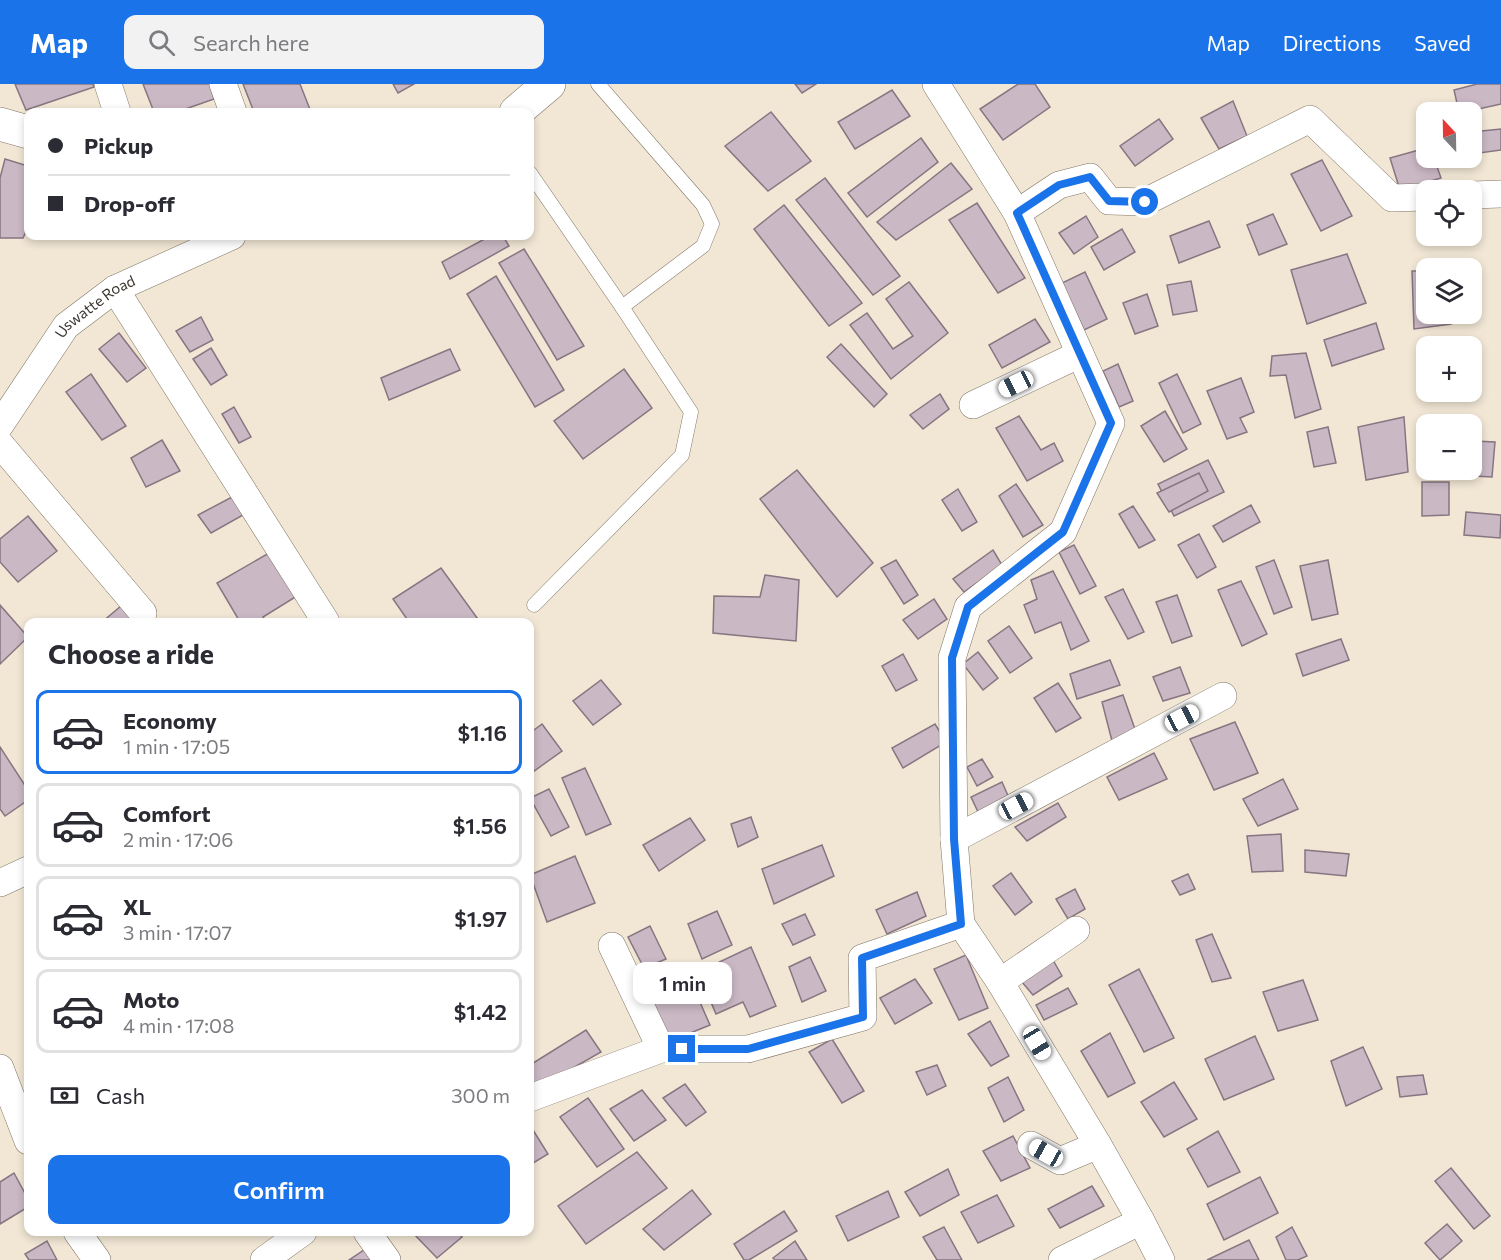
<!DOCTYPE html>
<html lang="en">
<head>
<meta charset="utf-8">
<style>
	body { margin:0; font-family:Commissioner,sans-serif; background:#f2f2f3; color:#2b2b33; height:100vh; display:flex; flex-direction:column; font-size:22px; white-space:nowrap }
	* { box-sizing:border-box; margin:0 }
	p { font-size:20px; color:#7c7c81 }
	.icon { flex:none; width:33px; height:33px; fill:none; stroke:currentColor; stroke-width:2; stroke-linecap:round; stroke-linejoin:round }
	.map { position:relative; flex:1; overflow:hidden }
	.drawer { position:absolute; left:24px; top:534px; width:510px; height:618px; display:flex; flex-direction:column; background:#fff; border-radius:12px; box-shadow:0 3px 9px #0003 }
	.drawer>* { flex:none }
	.banner { position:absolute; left:24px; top:24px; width:510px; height:132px; border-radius:12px; box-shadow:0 3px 9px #0003; display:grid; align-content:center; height:132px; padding:0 24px; background:#fff }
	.needle { width:39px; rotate:338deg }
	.fabs { position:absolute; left:1416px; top:18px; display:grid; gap:12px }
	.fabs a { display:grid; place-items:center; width:66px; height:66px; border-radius:12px; background:#fff; box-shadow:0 3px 9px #0003; font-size:30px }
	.end { position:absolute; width:27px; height:27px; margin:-14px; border:8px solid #1a73e8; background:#fff; box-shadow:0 0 0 3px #fff }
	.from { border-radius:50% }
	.bubble { position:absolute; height:42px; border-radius:12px; background:#fff; box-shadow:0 3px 9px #0003; font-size:20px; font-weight:600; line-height:42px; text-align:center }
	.car { position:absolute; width:18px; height:36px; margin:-18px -9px; border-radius:8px; box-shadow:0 0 4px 2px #0007; background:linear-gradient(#fff 24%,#345 0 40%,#fff 0 76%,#345 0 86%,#fff 0) }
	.banner b { display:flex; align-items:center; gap:21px; height:57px; font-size:22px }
	.banner b+b { border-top:2px solid #e1e1e2 }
	.banner i { width:15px; height:15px; background:#2b2b33 }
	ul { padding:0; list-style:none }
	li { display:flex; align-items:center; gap:18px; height:84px; margin:0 12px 9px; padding:0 12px; border:3px solid #e1e1e2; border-radius:12px }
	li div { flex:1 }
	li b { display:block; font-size:22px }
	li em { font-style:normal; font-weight:600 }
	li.selected { border-color:#1a73e8 }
	li>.icon { width:54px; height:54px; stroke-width:1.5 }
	h2 { padding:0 24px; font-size:27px; line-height:72px }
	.pay { display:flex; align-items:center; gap:15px; height:66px; padding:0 24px; font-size:22px }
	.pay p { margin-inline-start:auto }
	.primary-button { display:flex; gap:12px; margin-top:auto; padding:12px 24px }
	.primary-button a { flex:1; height:69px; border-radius:12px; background:#1a73e8; color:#fff; font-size:24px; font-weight:600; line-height:69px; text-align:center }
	header { display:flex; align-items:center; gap:36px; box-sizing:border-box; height:84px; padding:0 30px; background:#1a73e8; color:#fff }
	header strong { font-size:28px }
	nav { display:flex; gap:33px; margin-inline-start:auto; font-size:21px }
	.search { width:420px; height:54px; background:#f2f2f3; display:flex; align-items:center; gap:15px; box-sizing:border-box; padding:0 21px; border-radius:12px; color:#7c7c81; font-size:22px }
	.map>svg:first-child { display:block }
</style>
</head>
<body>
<header>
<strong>Map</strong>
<div class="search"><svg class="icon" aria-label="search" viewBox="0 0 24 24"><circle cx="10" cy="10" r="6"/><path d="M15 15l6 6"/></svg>Search here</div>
<nav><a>Map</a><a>Directions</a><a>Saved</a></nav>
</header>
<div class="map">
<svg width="1501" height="1176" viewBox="0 0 1501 1176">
	<rect width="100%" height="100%" fill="#f2e7d5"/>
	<!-- building -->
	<g fill="#cab8c4" stroke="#877681" stroke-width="1.5">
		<path d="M15 0H93L94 3 26 26Z"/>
		<path d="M143 0H210L214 15 177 28H154Z"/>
		<path d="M243 0H300L311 28H254Z"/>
		<path d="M393 0H414L398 9Z"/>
		<path d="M795 0H816L802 9Z"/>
		<path d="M1018 0H1035L1050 23 1003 56 980 25Z"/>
		<path d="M1477 0H1501V20L1465 28H1459L1454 6Z"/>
		<path d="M892 6 910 32 855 65 838 38Z"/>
		<path d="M1233 17 1247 52 1219 65 1201 34Z"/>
		<path d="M771 28 811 77 768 107 725 62Z"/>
		<path d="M1159 35 1173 55 1135 82 1120 62Z"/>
		<path d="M1501 45V66L1472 70V48Z"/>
		<path d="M921 54 938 78 867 133 848 109Z"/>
		<path d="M1426 64V74H1434L1441 94 1400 106 1390 74Z"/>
		<path d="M5 75 28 82V143L23 154H0V94Z"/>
		<path d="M1322 76 1352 132 1321 147 1291 90Z"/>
		<path d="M951 79 972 105 896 156 877 138Z"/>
		<path d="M825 94 900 192 873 211 796 116Z"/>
		<path d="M977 119 1025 194 998 209 949 136Z"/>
		<path d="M784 121 862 219 829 242 754 145Z"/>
		<path d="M1273 130 1287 160 1259 171 1247 141Z"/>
		<path d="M1086 132 1098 153 1074 170 1059 149Z"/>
		<path d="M1209 137 1220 163 1179 179 1170 152Z"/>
		<path d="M1122 145 1135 168 1104 186 1091 163Z"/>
		<path d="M490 152H503L509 162 450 195 442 178Z"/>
		<path d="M524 165 584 262 557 276 499 179Z"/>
		<path d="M1347 170 1366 219 1307 240 1291 186Z"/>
		<path d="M1412 187H1426V230H1451V240L1414 245Z"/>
		<path d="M1085 188 1107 235 1084 246 1062 199Z"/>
		<path d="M496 192 564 306 535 323 467 210Z"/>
		<path d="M1191 197 1197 227 1173 231 1167 201Z"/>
		<path d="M909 198 948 249 891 295 850 241 867 229 893 265 913 252 886 215Z"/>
		<path d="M1147 210 1158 242 1135 250 1123 219Z"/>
		<path d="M201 233 213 256 190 268 176 247Z"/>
		<path d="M1035 235 1050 258 1002 284 989 261Z"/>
		<path d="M1376 239 1384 265 1332 282 1324 256Z"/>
		<path d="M119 249 146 284 127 298 99 265Z"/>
		<path d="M841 260 887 310 874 323 827 273Z"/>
		<path d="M211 264 227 291 211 301 193 275Z"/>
		<path d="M450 265 460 286 389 316 381 294Z"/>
		<path d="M1306 269 1321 325 1295 334 1286 291 1270 292 1272 272Z"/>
		<path d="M1118 280 1133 317 1119 323 1103 287Z"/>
		<path d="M624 285 652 324 583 375 554 337Z"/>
		<path d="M91 290 126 342 102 356 66 308Z"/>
		<path d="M1177 290 1201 340 1183 349 1159 299Z"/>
		<path d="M1241 294 1254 328 1240 334 1247 348 1227 355 1207 307Z"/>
		<path d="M940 310 949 325 923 345 910 331Z"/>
		<path d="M234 323 251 353 239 359 222 330Z"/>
		<path d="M1165 327 1187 365 1164 378 1141 342Z"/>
		<path d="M1019 332 1041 366 1054 359 1063 377 1027 397 996 344Z"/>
		<path d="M1404 333 1408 388 1366 396 1358 343Z"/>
		<path d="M1328 343 1336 379 1314 383 1307 348Z"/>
		<path d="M162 356 180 387 146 403 131 374Z"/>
		<path d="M1475 357 1495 358 1492 393 1473 392Z"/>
		<path d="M1208 376 1224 408 1174 432 1158 400Z"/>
		<path d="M797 386 873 479 837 513 760 415Z"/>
		<path d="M1199 389 1208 407 1169 428 1157 409Z"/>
		<path d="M1422 398H1449V431L1422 432Z"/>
		<path d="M1016 400 1043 441 1023 453 999 412Z"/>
		<path d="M958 405 977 438 962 447 942 416Z"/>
		<path d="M232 413 243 431 211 449 198 431Z"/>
		<path d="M1251 421 1260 438 1223 458 1213 442Z"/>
		<path d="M1133 422 1155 456 1139 464 1119 430Z"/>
		<path d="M1466 428 1501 431 1500 454 1464 451Z"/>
		<path d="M28 432 57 467 18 498 0 478V455Z"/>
		<path d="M1199 450 1216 483 1197 494 1178 461Z"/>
		<path d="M1074 461 1096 502 1080 510 1059 468Z"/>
		<path d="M993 466 1002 481 964 508 953 495Z"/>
		<path d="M269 469 297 512 263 533 267 538H240L217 499Z"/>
		<path d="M896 476 918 511 904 520 881 484Z"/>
		<path d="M1274 476 1292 523 1274 530 1256 483Z"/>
		<path d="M1328 476 1338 530 1312 536 1300 482Z"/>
		<path d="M441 484 480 538H409L393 515Z"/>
		<path d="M1053 487 1089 557 1071 566 1061 538 1035 549 1024 521 1037 515 1031 496Z"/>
		<path d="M765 491 799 496 796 557 713 549 714 512 760 513Z"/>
		<path d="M1241 497 1267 550 1242 562 1218 506Z"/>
		<path d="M1123 505 1144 548 1128 555 1105 513Z"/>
		<path d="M1177 511 1192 552 1172 559 1156 518Z"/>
		<path d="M934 515 947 535 918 555 903 536Z"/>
		<path d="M0 521 28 553 0 580Z"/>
		<path d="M121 522 136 538H102Z"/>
		<path d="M1009 542 1032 574 1010 589 988 557Z"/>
		<path d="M1341 555 1349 576 1303 592 1296 570Z"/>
		<path d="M978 568 998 594 983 606 963 580Z"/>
		<path d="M903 570 917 596 896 607 882 582Z"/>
		<path d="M1110 576 1120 601 1077 615 1070 590Z"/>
		<path d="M1180 583 1190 609 1163 617 1153 593Z"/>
		<path d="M601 596 621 620 593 641 573 617Z"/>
		<path d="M1058 599 1081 634 1056 648 1034 614Z"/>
		<path d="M1123 611 1136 648 1112 657 1102 618Z"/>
		<path d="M1235 638 1258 689 1214 706 1190 655Z"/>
		<path d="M542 640 562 667 530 690V649Z"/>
		<path d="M935 640 946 658 903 684 892 664Z"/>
		<path d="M0 663 28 706V716L5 732 0 725Z"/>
		<path d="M1154 669 1167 695 1119 716 1107 693Z"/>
		<path d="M982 675 993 693 977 702 967 683Z"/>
		<path d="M585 684 611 740 586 751 562 694Z"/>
		<path d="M1283 695 1298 725 1258 742 1243 715Z"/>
		<path d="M1002 698 1009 714 979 730 971 713Z"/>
		<path d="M549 705 569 743 551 752 530 714Z"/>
		<path d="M1058 719 1066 733 1027 757 1015 743Z"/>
		<path d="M751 733 758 753 738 763 731 740Z"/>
		<path d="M690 734 705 756 659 787 643 761Z"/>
		<path d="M1281 750 1283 787 1252 788 1247 752Z"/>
		<path d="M822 761 834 792 774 820 762 785Z"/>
		<path d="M1305 766 1349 770 1346 792 1305 788Z"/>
		<path d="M575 772 595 819 547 838 530 791Z"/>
		<path d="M1011 789 1032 818 1015 831 993 802Z"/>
		<path d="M1188 790 1195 805 1180 811 1172 797Z"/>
		<path d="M1075 805 1085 825 1068 835 1056 815Z"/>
		<path d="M917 808 926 832 887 850 876 826Z"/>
		<path d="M717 827 732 861 702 875 688 840Z"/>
		<path d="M805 830 815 851 793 861 782 840Z"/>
		<path d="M650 842 666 875 644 884 628 853Z"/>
		<path d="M1212 850 1231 894 1212 898 1196 856Z"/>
		<path d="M751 863 776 922 750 933 743 918 716 930 698 888Z"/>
		<path d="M966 871 988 924 959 936 934 885Z"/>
		<path d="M810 873 826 907 802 918 789 883Z"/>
		<path d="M1053 876 1062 892 1033 911 1021 897Z"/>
		<path d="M1139 885 1174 954 1144 968 1109 901Z"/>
		<path d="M688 891 710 941 668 958 648 910Z"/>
		<path d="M915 895 932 919 895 940 880 914Z"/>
		<path d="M1303 896 1318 936 1278 947 1263 908Z"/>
		<path d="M1068 904 1077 920 1044 936 1036 921Z"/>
		<path d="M990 937 1009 972 991 982 968 950Z"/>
		<path d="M586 946 601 968 536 1005 530 997V981Z"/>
		<path d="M1110 949 1135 999 1108 1013 1081 967Z"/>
		<path d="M1255 952 1274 995 1224 1016 1205 975Z"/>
		<path d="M832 955 864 1007 842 1019 809 968Z"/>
		<path d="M1363 963 1382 1005 1346 1022 1331 977Z"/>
		<path d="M937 981 946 1002 927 1011 916 988Z"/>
		<path d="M1423 991 1427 1010 1400 1013 1397 993Z"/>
		<path d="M1008 993 1024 1026 1004 1038 988 1004Z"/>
		<path d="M1174 998 1197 1035 1164 1053 1141 1018Z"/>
		<path d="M685 1000 706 1028 686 1042 663 1014Z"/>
		<path d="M642 1006 666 1036 634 1057 610 1025Z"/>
		<path d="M588 1014 624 1065 597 1083 560 1033Z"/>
		<path d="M533 1046 548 1070 530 1081V1048Z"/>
		<path d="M1218 1047 1240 1088 1208 1103 1187 1065Z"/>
		<path d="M1013 1052 1030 1084 1001 1097 983 1067Z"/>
		<path d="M637 1068 667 1104 586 1160 558 1122Z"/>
		<path d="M1451 1084 1490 1132 1474 1145 1435 1097Z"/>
		<path d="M948 1085 959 1111 920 1132 905 1108Z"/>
		<path d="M14 1089 28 1115V1123L0 1140V1098Z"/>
		<path d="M1260 1093 1278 1129 1224 1156 1207 1120Z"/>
		<path d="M1092 1102 1104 1122 1060 1144 1048 1125Z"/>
		<path d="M692 1106 711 1130 664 1166 643 1145Z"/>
		<path d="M888 1107 899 1133 848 1157 836 1132Z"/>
		<path d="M997 1111 1014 1142 978 1159 961 1128Z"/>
		<path d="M784 1127 797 1147 749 1176H744L734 1160Z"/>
		<path d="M1447 1140 1462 1157 1440 1176 1425 1159Z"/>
		<path d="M944 1143 962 1176H937L923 1153Z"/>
		<path d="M1292 1143 1307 1172 1298 1176H1286L1276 1153Z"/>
		<path d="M412 1148H457L462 1153 437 1174Z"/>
		<path d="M1249 1156 1259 1176H1207Z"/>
		<path d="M47 1157 57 1176H29L25 1170Z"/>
		<path d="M795 1157 807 1176H775L773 1174Z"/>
		<path d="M364 1166 373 1176H349Z"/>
	</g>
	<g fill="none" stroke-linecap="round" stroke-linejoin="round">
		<defs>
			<g id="service">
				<path d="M598 0 703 121 712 140 703 162 622 223"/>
				<path d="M530 89 622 223 691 328 682 371 534 521"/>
			</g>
			<g id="minor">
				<path d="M108 0 117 28"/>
				<path d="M223 0 233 28"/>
				<path d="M1472 111 1501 110"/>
				<path d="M1017 129 1059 101 1090 93 1109 117 1145 118 1310 35 1392 114 1426 113"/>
				<path d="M115 205 326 538"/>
				<path d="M973 321 1080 270"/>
				<path id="s1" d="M0 341 66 242 115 205 232 152"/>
				<path d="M0 360 143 529"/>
				<path d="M954 755 1223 612"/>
				<path d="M0 799 28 786"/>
				<path d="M961 840 1000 898 1098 1061 1141 1137 1161 1176"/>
				<path d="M612 862 661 965"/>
				<path d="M1000 898 1076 846"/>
				<path d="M0 984 28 1057"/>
				<path d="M530 1014 661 965H748L863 933 862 874 961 840 954 755 952 574 968 523 1063 448 1111 339 1017 129 936 0"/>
				<path d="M1031 1061 1060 1077 1098 1061"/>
				<path d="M77 1148 97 1176"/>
				<path d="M367 1148 387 1176"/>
				<path d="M264 1176 303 1148"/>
				<path d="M1062 1176 1141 1137"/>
			</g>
			<g id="tertiary">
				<path d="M516 28 549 0"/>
				<path d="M0 40 28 48"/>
			</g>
		</defs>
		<!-- service casing -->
		<use href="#service" stroke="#807666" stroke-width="15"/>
		<!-- minor casing -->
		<use href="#minor" stroke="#807666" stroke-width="28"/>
		<!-- tertiary casing -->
		<use href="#tertiary" stroke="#807666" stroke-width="34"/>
		<!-- service -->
		<use href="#service" stroke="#fff" stroke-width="14"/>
		<!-- minor -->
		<use href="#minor" stroke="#fff" stroke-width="27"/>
		<!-- tertiary -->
		<use href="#tertiary" stroke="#fff" stroke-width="33"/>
	</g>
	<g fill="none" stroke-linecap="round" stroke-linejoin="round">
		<!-- route -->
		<path stroke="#1a73e8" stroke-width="8" d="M682 965H748L863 933 862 874 961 840 954 755 952 574 968 523 1063 448 1111 339 1017 129 1059 101 1090 93 1109 117 1145 118"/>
	</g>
	<g text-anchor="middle" stroke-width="4.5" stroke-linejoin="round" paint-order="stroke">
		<!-- street labels -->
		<g font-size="15" fill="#39342e" stroke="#f2e7d5">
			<text dy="5" stroke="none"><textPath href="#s1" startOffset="154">Uswatte Road</textPath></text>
		</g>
	</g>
</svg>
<div class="fabs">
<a><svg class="needle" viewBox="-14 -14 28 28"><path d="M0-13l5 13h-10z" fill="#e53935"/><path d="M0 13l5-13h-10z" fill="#7c7c81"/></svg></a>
<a><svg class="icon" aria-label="locate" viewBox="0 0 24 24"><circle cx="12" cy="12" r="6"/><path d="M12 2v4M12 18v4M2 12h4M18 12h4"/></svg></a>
<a><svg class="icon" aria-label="layers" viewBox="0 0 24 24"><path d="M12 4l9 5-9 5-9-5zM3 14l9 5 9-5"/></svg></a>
<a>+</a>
<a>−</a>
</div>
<i class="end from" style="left:1145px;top:118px"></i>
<i class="end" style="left:682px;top:965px"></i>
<div class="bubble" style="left:633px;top:878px;width:99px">1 min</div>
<i class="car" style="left:1016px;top:300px;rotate:244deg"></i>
<i class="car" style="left:1182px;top:634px;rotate:62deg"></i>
<i class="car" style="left:1016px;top:722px;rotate:62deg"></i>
<i class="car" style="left:1037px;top:959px;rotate:149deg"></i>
<i class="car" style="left:1046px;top:1069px;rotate:299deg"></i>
<div class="banner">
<b><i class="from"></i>Pickup</b>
<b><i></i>Drop-off</b>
</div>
<section class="drawer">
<h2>Choose a ride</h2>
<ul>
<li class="selected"><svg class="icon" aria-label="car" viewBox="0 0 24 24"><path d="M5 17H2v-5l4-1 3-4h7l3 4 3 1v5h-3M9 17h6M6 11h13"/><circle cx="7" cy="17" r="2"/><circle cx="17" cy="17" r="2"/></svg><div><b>Economy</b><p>1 min · 17:05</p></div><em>$1.16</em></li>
<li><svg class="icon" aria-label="car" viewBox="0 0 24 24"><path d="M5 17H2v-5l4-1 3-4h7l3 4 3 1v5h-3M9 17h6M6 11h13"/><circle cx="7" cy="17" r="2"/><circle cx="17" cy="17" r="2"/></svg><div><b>Comfort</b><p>2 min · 17:06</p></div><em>$1.56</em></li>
<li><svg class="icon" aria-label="car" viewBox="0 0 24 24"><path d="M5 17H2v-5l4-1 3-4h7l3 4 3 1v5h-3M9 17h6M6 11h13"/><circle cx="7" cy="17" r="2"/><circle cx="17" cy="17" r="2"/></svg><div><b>XL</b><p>3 min · 17:07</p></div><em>$1.97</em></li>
<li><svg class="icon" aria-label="car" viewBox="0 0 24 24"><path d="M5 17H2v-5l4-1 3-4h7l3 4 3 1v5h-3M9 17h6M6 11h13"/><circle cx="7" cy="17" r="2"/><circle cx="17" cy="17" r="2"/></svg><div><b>Moto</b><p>4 min · 17:08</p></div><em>$1.42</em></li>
</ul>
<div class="pay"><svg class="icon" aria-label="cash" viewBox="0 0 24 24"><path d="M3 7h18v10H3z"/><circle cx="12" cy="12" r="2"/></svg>Cash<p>300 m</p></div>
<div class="primary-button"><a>Confirm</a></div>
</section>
</div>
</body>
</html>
